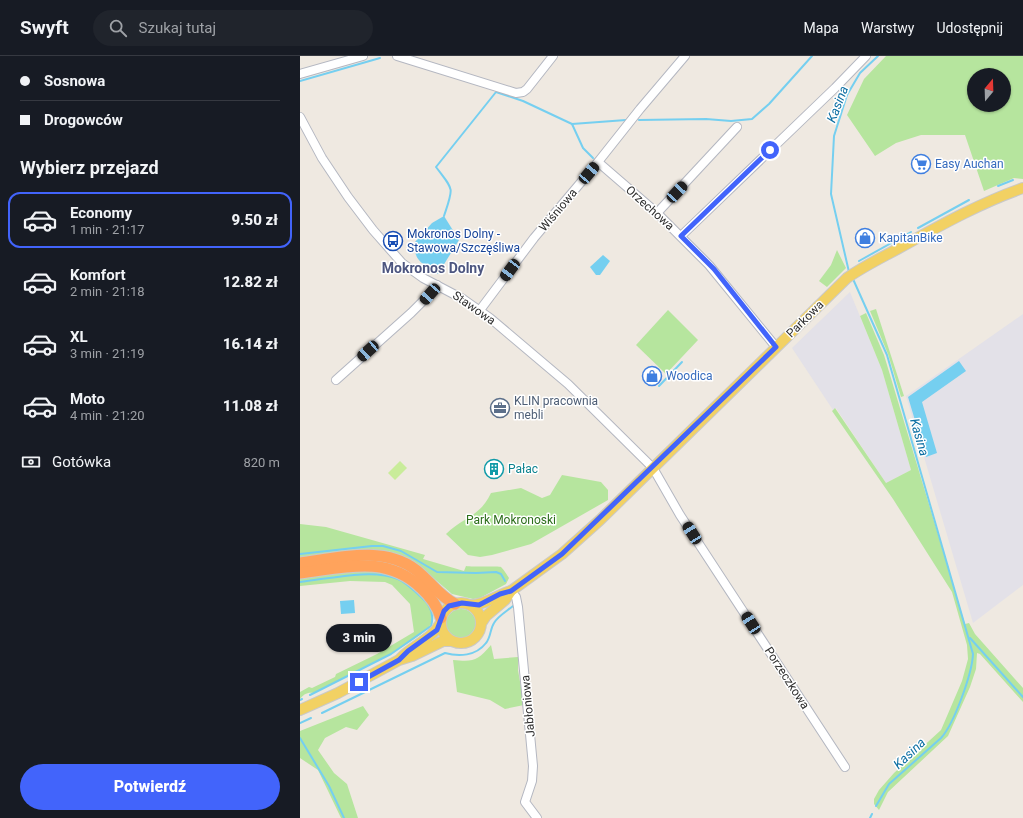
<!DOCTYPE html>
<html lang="pl">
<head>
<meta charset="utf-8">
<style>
	body { margin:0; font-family:Roboto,sans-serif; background:#20242c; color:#f1f3f6; height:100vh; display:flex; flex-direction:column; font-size:15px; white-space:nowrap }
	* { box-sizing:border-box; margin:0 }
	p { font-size:13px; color:#9ea1a6 }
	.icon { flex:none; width:22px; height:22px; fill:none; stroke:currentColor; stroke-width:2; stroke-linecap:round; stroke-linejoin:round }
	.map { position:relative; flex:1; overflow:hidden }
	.details { display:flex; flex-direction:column; background:#171b24; width:300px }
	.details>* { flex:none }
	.guide { display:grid; align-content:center; height:88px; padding:0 20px; background:#171b24 }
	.needle { width:26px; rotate:19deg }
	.controls { position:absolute; left:667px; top:12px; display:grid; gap:8px }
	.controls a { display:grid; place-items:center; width:44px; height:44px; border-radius:50%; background:#171b24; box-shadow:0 1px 3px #0004; font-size:20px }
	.end { position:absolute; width:18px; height:18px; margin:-9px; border:5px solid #4264fb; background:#fff; box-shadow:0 0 0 2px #fff }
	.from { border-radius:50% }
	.bubble { position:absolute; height:28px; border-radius:14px; background:#171b24; box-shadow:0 1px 3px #0004; font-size:13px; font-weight:800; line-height:28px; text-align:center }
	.car { position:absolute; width:12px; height:24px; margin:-12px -6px; border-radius:5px; box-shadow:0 0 3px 1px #0007; background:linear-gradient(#222 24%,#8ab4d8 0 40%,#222 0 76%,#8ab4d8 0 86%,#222 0) }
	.guide b { display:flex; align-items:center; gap:14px; height:38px; font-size:15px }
	.guide b+b { border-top:1px solid #363941 }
	.guide i { width:10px; height:10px; background:#f1f3f6 }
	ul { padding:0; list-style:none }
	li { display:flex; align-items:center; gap:12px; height:56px; margin:0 8px 6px; padding:0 12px; border:2px solid transparent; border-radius:12px }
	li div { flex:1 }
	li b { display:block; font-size:15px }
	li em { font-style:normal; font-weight:800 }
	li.on { border-color:#4264fb }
	li>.icon { width:36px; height:36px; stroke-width:1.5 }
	h2 { padding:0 20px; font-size:18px; line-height:48px }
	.pay { display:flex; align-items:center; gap:10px; height:44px; padding:0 20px; font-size:15px }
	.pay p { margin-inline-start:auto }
	.primary-button { display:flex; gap:8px; margin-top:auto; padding:8px 20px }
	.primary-button a { flex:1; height:46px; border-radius:24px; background:#4264fb; color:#fff; font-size:16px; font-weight:800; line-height:46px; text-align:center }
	header { display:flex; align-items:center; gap:24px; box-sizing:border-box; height:56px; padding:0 20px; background:#171b24; border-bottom:1px solid #363941 }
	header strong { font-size:19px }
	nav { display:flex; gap:22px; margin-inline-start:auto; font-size:14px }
	.search { width:280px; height:36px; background:#20242c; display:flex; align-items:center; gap:10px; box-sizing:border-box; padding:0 14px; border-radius:22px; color:#9ea1a6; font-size:15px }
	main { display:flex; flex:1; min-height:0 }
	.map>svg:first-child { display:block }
</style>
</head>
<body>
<header>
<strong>Swyft</strong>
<div class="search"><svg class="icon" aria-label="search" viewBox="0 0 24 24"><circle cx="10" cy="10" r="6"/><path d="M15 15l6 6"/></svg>Szukaj tutaj</div>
<nav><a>Mapa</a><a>Warstwy</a><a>Udostępnij</a></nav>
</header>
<main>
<section class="details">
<div class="guide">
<b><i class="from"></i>Sosnowa</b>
<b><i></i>Drogowców</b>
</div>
<h2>Wybierz przejazd</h2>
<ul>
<li class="on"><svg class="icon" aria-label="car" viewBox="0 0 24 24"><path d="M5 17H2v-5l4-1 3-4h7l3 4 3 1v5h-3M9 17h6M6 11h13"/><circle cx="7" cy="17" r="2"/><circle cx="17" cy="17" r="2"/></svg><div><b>Economy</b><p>1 min · 21:17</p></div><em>9.50 zł</em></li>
<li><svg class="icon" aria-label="car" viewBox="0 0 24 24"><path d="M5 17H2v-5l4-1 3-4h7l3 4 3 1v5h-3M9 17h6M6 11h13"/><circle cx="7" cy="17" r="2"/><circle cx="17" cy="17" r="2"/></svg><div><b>Komfort</b><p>2 min · 21:18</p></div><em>12.82 zł</em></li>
<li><svg class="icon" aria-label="car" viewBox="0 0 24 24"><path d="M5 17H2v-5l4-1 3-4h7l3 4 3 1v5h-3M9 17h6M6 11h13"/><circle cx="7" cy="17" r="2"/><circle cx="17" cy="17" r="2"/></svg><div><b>XL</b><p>3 min · 21:19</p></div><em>16.14 zł</em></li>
<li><svg class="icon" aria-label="car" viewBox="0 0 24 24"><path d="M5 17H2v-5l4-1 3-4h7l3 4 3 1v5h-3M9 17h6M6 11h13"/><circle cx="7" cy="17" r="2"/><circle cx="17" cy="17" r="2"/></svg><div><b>Moto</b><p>4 min · 21:20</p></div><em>11.08 zł</em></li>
</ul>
<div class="pay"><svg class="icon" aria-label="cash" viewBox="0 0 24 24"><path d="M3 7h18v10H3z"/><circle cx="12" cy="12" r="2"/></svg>Gotówka<p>820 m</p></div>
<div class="primary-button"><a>Potwierdź</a></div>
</section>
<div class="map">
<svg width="723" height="762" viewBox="0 0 723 762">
	<rect width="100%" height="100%" fill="#efe9e1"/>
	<!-- industrial -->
	<g fill="#e3e1e8">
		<path d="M550 236 582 314 611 414 586 427 536 352 533 354 492 292Z"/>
		<path d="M723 258V529L673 567 606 340Z"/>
	</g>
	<!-- green -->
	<g fill="#b6e59e" fill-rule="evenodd">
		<path d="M586 0H723V123L714 122 684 135 665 79H621L596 87 575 100 547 59 564 23ZM674 19H704V49H674Z"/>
		<path d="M537 194 546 212 527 231 519 225 531 209Z"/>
		<path d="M576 253 604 340 601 341 588 298 570 255Z"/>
		<path d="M368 254 398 284 366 318 336 289Z"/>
		<path d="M566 257 584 299 665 568 669 567 675 578 723 632V646L680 598 677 597 676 613 670 631 648 680 588 736 579 754 574 748V743L579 734 594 717 641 674 662 625 668 603 667 589 652 536 593 443 532 355 535 352 586 427 611 414 582 314 560 260Z"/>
		<path d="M262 419 301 426 308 434V444L231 488 192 499 180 501 168 499 146 478C163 461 180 461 191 437L221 432 242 442 250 439Z"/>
		<path d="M0 468 26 471 125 499 123 503 164 515 166 510C172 511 199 510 201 511 204 514 207 519 209 522L206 528 180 542 173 543 152 538 116 507 88 495 70 494 0 502Z"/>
		<path d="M62 514 96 519 128 544 126 547C130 552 134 559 132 566 125 585 35 626 14 637 7 636 4 638 0 643V636L9 631 12 632 35 621 36 618 77 598 114 576 110 548 92 529 85 526 50 525 0 530V521Z"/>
		<circle cx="161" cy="568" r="15"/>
		<path d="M191 589 194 603 218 601V614L224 649 205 653 190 644 157 636 153 604C174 606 177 605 191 589Z"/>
		<path d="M63 650 69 659 57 674 46 671 25 682 18 694 34 717 47 728 58 762H41L18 714 0 702V675Z"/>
	</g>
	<!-- pitch -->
	<path fill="#c9ec9a" d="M100 405 107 412 95 424 88 417Z"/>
	<!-- water -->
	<g fill="#75cff0">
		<path d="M144 160 159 184 138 218C123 207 113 206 115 186L132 167Z"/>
		<path d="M303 199 310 205 300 219H296L290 211Z"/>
		<path d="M659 305 666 315 622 346 637 397 626 401 608 341Z"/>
		<path d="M54 544 55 557 41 558 40 545Z"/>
	</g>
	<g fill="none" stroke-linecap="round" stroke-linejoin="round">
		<!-- stream -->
		<g stroke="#75cff0" stroke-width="2">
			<path d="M0 25 80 2"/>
			<path d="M339 64 406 63 431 65 452 63 469 48 512 0"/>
			<path d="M272 68 283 92 293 102"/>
			<path d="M698 130 713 124"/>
			<path d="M144 160C154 130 154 135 136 111L196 36 223 45 272 68 326 64"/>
			<path d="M618 172 669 144"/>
			<path d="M559 205 611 176"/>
			<path d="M549 216 531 138 534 80 547 39 560 17 578 0"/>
			<path d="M553 223 587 299 673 598C672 618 654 668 641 682L589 728 576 750"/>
			<path d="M359 330 382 306"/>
			<path d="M0 498 72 490H83L101 495 137 516 176 517 196 516 201 518 205 525"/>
			<path d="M0 526C28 523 72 512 98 523 107 527 113 534 120 540 130 548 135 557 131 570L91 598 10 639"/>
			<path d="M670 582 723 641"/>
			<path d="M0 644 2 643"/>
			<path d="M22 657 145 597C159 601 176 600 186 587 191 581 190 573 194 567 198 560 207 555 213 550"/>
			<path d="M0 667 11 662"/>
			<path d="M0 682 29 730 44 762"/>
			<path d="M570 762 572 758"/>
		</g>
		<defs>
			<g id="minor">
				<path d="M97 0 216 37 223 36 227 33 253 0"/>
				<path d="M0 18 63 0"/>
				<path d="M0 61 22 102 48 141 73 174 102 207 123 222 163 243 190 262 268 328 353 412 380 459 545 711"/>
				<path d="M298 106 357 157 409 209 476 291"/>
				<path d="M357 157 437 71"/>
				<path d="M381 180 535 32 566 0"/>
				<path d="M180 254 234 182 298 106 340 53 385 0"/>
				<path d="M36 324 111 257 130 238 137 229"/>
				<path d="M211 535 216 541 218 551 233 710 232 725 225 746 237 762"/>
			</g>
			<g id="major">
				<circle cx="161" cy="567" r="20"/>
				<path d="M171 549C185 549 197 539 211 535"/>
				<path d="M182 566 186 560 205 544 211 535 262 498 300 464 547 222C564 210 583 201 601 191 641 169 680 147 723 132"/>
				<path d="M101 602C112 590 132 583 140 568"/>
				<path d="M0 654 38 637 99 604 112 600 143 585H151"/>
			</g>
			<g id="highway">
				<path d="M0 507C37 502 84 489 116 514 130 525 140 541 155 548"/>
				<path d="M0 517C43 512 86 498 121 532 131 541 137 549 141 562"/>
			</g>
		</defs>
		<!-- minor casing -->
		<use href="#minor" stroke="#b4b7c1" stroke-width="10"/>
		<!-- major casing -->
		<use href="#major" stroke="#c9c9c9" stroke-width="12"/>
		<!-- highway casing -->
		<use href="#highway" stroke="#c9c9c9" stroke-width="13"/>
		<!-- minor -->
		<use href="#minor" stroke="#fff" stroke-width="8"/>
		<!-- major -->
		<use href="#major" stroke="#f2d163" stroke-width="10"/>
		<!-- highway -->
		<use href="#highway" stroke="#ffa35c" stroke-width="11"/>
	</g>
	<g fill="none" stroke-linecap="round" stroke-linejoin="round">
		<!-- route -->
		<path stroke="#4264fb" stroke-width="5" d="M59 626 99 604 108 595 137 574 144 555 149 550 162 547 179 549 200 538 211 535 262 498 476 291 414 213 381 180 470 94"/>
	</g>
	<!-- icons -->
	<defs>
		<symbol id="supermarket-ring" viewBox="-11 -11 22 22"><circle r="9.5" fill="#fff" stroke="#3f7fe0" stroke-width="1.5"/><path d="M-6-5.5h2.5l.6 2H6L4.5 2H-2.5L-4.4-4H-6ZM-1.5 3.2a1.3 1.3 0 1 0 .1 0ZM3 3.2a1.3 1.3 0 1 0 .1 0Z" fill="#3f7fe0"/></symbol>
		<symbol id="shop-ring" viewBox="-11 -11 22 22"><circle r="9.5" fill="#fff" stroke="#3f7fe0" stroke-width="1.5"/><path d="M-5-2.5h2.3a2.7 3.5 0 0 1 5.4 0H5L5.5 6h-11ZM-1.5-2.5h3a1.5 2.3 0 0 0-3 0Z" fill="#3f7fe0"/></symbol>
		<symbol id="bus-ring" viewBox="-11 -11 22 22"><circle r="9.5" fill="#fff" stroke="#1a4fb4" stroke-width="1.5"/><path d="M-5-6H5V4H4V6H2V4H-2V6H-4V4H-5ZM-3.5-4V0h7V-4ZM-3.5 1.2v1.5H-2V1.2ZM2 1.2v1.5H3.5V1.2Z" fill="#1a4fb4"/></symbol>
		<symbol id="office-ring" viewBox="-11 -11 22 22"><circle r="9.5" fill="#fff" stroke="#5c6f8a" stroke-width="1.5"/><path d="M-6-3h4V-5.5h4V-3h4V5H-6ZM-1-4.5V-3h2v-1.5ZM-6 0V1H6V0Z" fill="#5c6f8a"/></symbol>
		<symbol id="building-ring" viewBox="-11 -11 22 22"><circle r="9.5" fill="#fff" stroke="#0f9aa8" stroke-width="1.5"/><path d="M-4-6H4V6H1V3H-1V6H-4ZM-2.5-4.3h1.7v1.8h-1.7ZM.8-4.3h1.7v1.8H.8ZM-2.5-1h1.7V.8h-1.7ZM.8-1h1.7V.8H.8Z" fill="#0f9aa8"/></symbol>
	</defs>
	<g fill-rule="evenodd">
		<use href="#supermarket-ring" x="610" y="97" width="22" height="22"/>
		<use href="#shop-ring" x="554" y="171" width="22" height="22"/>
		<use href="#bus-ring" x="82" y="174" width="22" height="22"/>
		<use href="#shop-ring" x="341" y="309" width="22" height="22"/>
		<use href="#office-ring" x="189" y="341" width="22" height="22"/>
		<use href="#building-ring" x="183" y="402" width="22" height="22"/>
	</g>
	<g text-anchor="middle" stroke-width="3" stroke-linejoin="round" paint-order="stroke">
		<!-- shop labels -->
		<g font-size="12" fill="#366cbe" stroke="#fff" text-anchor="start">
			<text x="635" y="112">Easy Auchan</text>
			<text x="579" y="186">KapitanBike</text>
			<text x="366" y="324">Woodica</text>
		</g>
		<!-- street labels -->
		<g font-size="12" fill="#2e2e2e" stroke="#fff">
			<text transform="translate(350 152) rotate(42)" y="4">Orzechowa</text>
			<text transform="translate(258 154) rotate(-50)" y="4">Wiśniowa</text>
			<text transform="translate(174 252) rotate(35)" y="4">Stawowa</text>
			<text transform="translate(505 263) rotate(-45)" y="4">Parkowa</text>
			<text transform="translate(487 622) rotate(57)" y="4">Porzeczkowa</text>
			<text transform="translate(228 650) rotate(-95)" y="4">Jabłoniowa</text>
		</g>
		<!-- transit labels -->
		<g font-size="12" fill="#164399" stroke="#fff" text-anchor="start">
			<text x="107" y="182">Mokronos Dolny -<tspan x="107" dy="14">Stawowa/Szczęśliwa</tspan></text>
		</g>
		<!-- service labels -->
		<g font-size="12" fill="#4e5e75" stroke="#fff" text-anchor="start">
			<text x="214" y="349">KLIN pracownia<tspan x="214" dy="14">mebli</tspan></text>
		</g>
		<!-- culture labels -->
		<g font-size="12" fill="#0d838f" stroke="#fff" text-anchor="start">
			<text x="208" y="417">Pałac</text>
		</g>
		<!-- park labels -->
		<g font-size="12" fill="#2c6e1b" stroke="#fff">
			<text x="211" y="468">Park Mokronoski</text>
		</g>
		<!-- water labels -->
		<g font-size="13" font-style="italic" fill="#0d6fa3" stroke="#fff">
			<text transform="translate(537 48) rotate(-69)" y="5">Kasina</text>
			<text transform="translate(620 381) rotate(74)" y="5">Kasina</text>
			<text transform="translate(609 697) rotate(-43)" y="5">Kasina</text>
		</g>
		<!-- quarter labels -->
		<g font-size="14" font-weight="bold" fill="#4d5680" stroke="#fff">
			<text x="133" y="217">Mokronos Dolny</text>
		</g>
	</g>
</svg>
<div class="controls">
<a><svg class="needle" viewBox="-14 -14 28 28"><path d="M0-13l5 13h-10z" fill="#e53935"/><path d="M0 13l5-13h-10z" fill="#9ea1a6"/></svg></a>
</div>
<i class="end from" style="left:470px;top:94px"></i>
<i class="end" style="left:59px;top:626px"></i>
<div class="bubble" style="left:26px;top:568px;width:66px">3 min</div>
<i class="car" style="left:289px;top:117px;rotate:40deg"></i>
<i class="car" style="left:377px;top:136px;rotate:43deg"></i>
<i class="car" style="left:210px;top:214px;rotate:217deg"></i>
<i class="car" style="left:130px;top:238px;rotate:222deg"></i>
<i class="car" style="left:68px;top:295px;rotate:228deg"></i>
<i class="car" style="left:392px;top:477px;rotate:328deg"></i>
<i class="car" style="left:451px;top:567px;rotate:327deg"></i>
</div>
</main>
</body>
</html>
